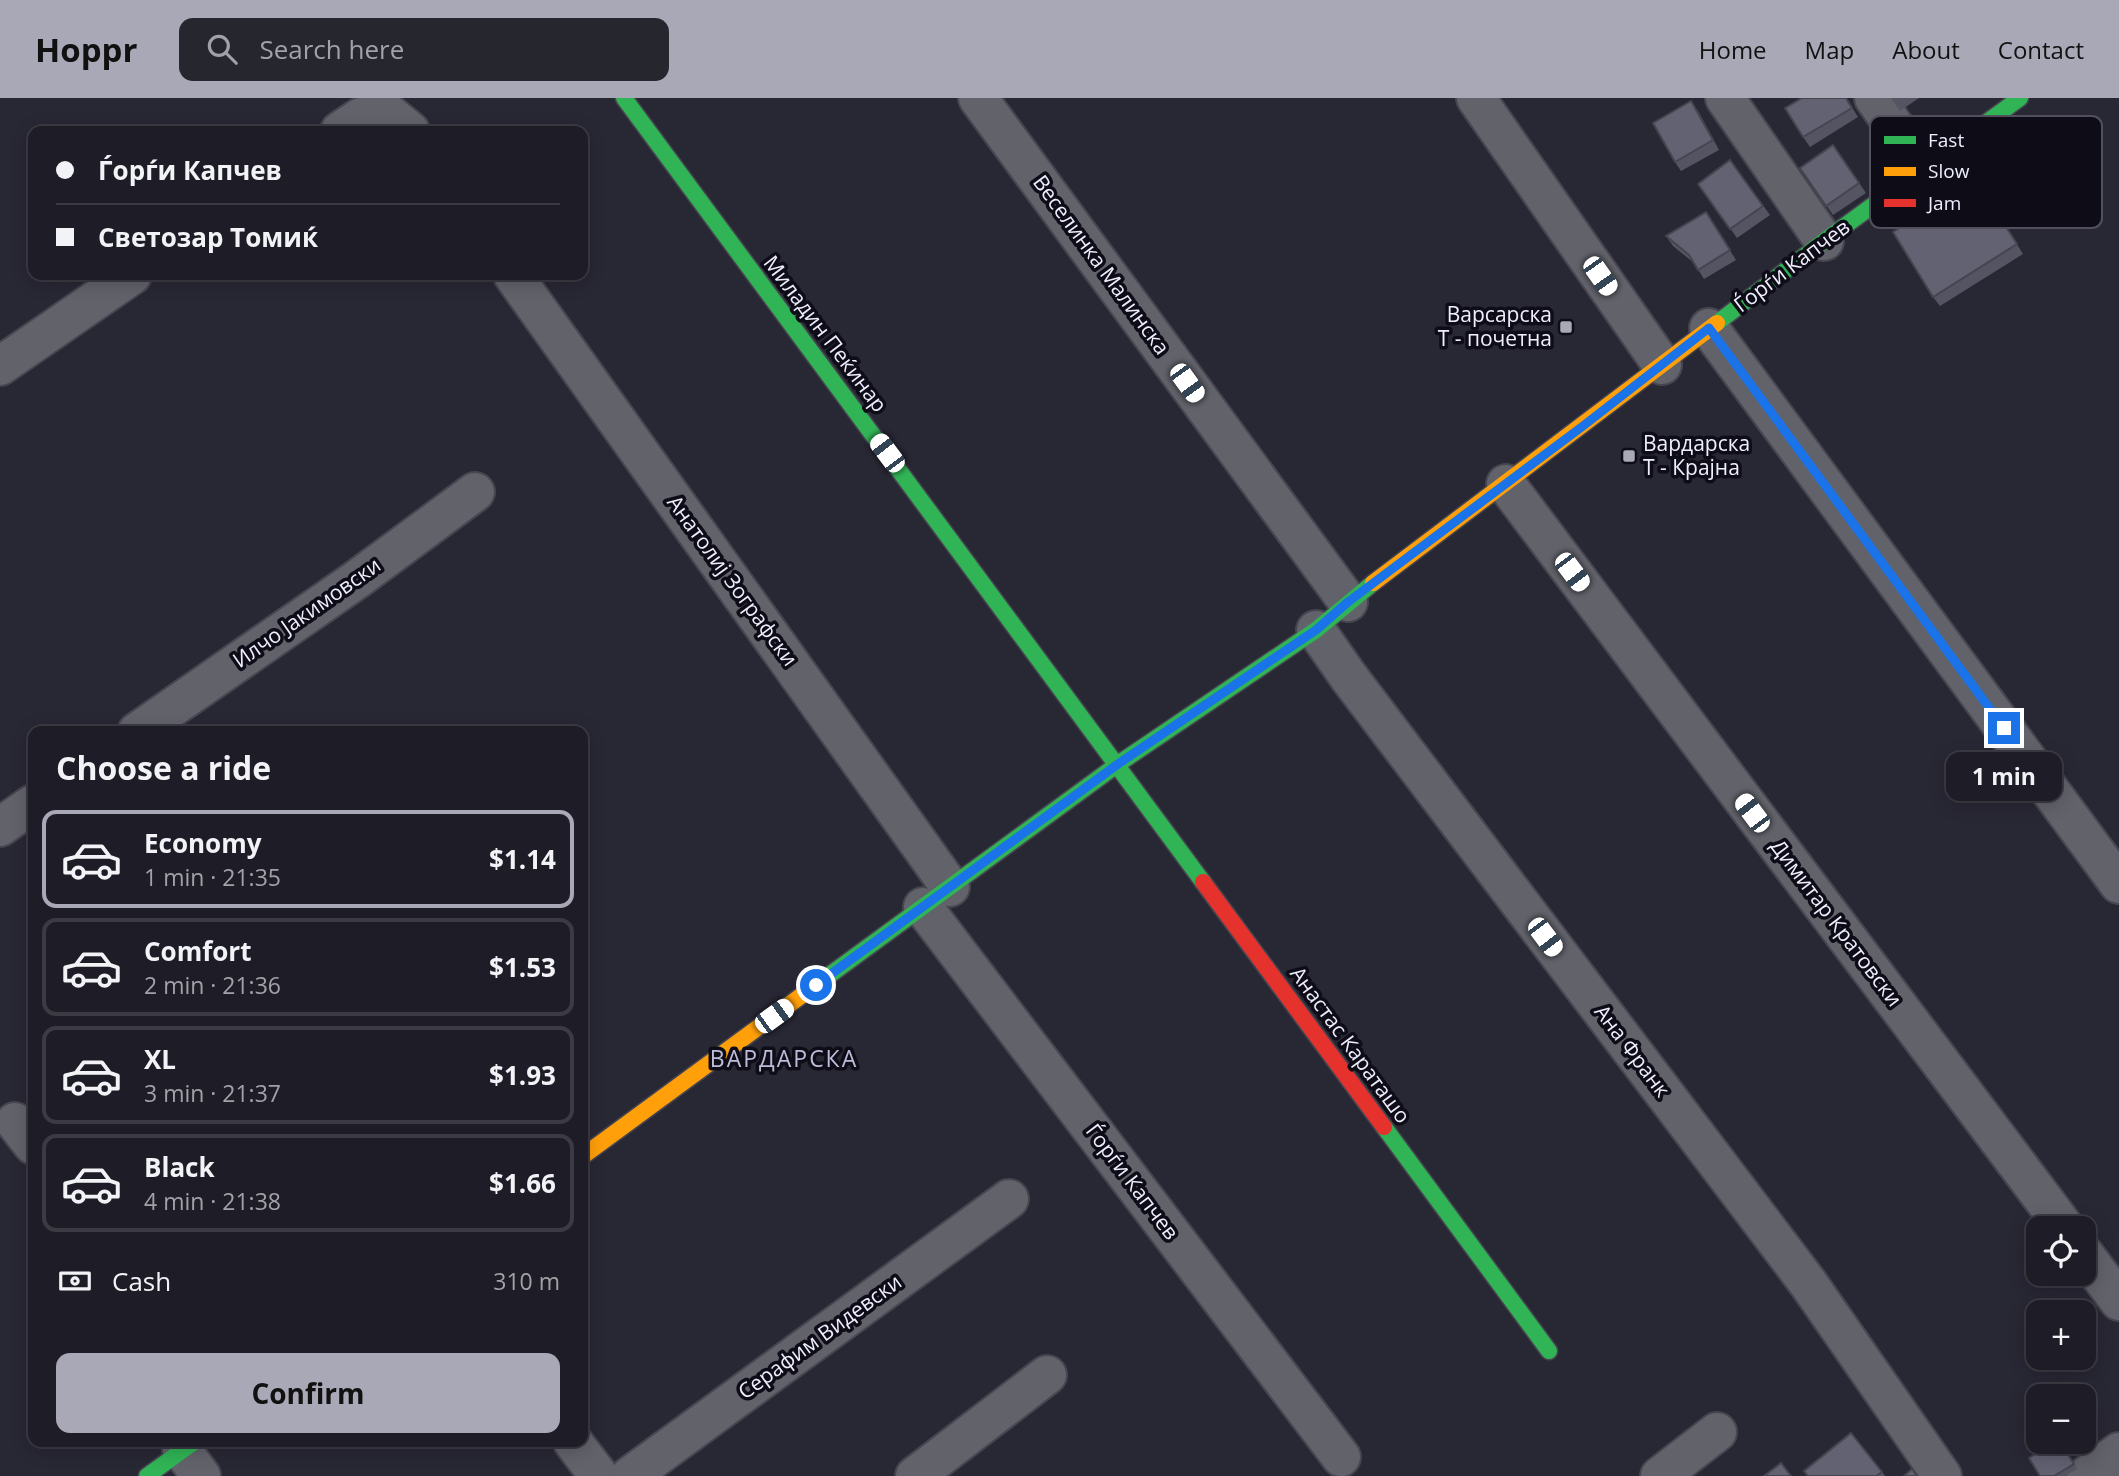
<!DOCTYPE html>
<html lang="en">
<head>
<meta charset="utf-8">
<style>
	body { margin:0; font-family:"Open Sans",sans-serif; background:#26262f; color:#f1f3f6; height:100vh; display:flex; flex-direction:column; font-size:26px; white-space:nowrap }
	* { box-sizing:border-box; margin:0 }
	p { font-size:23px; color:#a1a2a7 }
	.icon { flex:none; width:38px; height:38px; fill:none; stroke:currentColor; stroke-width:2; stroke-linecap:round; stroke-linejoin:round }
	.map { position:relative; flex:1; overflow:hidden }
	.panel { position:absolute; left:28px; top:628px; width:560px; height:721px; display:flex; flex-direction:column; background:#1e1d27; border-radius:14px; box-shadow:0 4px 18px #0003,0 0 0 2px #3c3b44 }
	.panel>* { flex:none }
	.banner { position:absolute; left:28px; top:28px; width:560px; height:154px; border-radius:14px; box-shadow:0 4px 18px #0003,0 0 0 2px #3c3b44; display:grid; align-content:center; height:154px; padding:0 28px; background:#1e1d27 }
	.controls { position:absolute; left:2026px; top:1118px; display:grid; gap:14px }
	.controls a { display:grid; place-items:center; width:70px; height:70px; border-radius:14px; background:#1e1d27; box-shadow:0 4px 18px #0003,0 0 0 2px #3c3b44; font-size:35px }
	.end { position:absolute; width:32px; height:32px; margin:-16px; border:9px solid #1a73e8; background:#fff; box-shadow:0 0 0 4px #fff }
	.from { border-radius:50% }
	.bubble { position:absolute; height:49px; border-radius:14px; background:#1e1d27; box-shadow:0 4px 18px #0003,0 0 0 2px #3c3b44; font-size:23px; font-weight:700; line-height:49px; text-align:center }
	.car { position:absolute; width:21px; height:42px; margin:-21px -10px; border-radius:9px; box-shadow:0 0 5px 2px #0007; background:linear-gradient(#fff 24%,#345 0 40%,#fff 0 76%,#345 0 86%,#fff 0) }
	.banner b { display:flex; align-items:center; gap:24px; height:66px; font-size:26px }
	.banner b+b { border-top:2px solid #3c3b44 }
	.banner i { width:18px; height:18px; background:#f1f3f6 }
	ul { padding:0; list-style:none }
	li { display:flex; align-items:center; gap:21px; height:98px; margin:0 14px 10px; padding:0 14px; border:4px solid #3c3b44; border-radius:14px }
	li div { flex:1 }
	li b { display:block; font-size:26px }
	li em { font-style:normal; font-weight:700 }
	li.current { border-color:#a9a8b7 }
	li>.icon { width:63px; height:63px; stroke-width:1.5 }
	h2 { padding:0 28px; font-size:32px; line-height:84px }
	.pay { display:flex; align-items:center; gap:18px; height:77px; padding:0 28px; font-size:26px }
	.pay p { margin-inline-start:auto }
	.button { display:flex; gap:14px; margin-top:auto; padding:14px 28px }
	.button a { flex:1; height:80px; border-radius:14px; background:#a9a8b7; color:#111; font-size:28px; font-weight:700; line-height:80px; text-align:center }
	header { display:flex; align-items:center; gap:42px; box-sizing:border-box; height:98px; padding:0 35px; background:#a9a8b7; color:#111 }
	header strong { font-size:33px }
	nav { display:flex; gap:38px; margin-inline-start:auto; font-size:24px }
	.search { width:490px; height:63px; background:#26262f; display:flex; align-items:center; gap:18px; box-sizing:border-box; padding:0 24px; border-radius:14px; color:#a1a2a7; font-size:26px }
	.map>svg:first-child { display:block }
</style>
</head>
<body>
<header>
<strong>Hoppr</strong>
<div class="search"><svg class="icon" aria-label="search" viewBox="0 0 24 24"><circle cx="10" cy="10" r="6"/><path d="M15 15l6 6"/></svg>Search here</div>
<nav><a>Home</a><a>Map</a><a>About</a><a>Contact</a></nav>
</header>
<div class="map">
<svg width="2119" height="1378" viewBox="0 0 2119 1378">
	<rect width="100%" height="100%" fill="#282734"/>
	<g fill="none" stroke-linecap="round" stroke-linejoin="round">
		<defs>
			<g id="street">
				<path d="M978 0 1348 504"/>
				<path d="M1476 0 1662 267"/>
				<path d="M1725 0 1824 143"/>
				<path d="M1874 0 1924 70"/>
				<path d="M340 33 361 19 388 15 410 33"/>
				<path d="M513 177 950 789"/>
				<path d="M1709 230 2119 786"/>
				<path d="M0 268 132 177"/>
				<path d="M1506 386 2065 1130"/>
				<path d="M1316 532 1348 578 1808 1185 1942 1378"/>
				<path d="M137 634 356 482 475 394"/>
				<path d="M0 729 33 706"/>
				<path d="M923 809 1341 1359"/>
				<path d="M15 1024 33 1047"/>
				<path d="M2084 1156 2119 1203"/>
				<path d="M573 1344 599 1378"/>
				<path d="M182 1352 201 1378"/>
				<path d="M630 1378 1009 1101"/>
				<path d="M915 1378 1047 1277"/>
				<path d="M1660 1378 1717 1334"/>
				<path d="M2086 1378 2119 1354"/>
			</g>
			<g id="fast">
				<path d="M624 0 1203 784"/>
				<path d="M1717 225 1824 143 2020 0"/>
				<path d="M805 895 1118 666 1316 532 1373 485"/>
				<path d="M1384 1029 1549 1253"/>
				<path d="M147 1378 194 1344"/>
			</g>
			<g id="slow">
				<path d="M1373 485 1717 225"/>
				<path d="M583 1058 805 895"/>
			</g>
			<path id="jam" d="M1203 784 1384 1029"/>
		</defs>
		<!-- street casing -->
		<use href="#street" stroke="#464550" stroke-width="42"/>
		<!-- fast casing -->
		<use href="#fast" stroke="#464550" stroke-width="19"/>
		<!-- slow casing -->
		<use href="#slow" stroke="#464550" stroke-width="19"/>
		<!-- jam casing -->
		<use href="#jam" stroke="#464550" stroke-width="19"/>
		<!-- street -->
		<use href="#street" stroke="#62626b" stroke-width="38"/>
		<!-- fast -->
		<use href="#fast" stroke="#30b455" stroke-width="16"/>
		<!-- slow -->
		<use href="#slow" stroke="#ff9f0a" stroke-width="16"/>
		<!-- jam -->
		<use href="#jam" stroke="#e5322d" stroke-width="16"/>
	</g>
	<!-- wall -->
	<g fill="#555463">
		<path d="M1802 0H1846L1858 19 1810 49 1803 39Z"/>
		<path d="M1891 0H1919L1900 13Z"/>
		<path d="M1698 13 1719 52 1681 73 1675 64Z"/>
		<path d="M1833 47 1866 95 1833 117 1800 70Z"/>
		<path d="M1730 62 1770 117 1737 140 1698 86Z"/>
		<path d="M1976 80 2023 156 1940 208 1933 199 1927 113Z"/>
		<path d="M1712 124 1736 162 1704 181 1694 165 1673 148 1666 138Z"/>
		<path d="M2060 1344 2077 1371 2065 1378H2040Z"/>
		<path d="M1882 1374 1885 1378H1807Z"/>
	</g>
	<!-- shaded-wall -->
	<path fill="#454550" d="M1691 3 1698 13 1719 52 1713 42Z"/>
	<!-- building -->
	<g fill="#636273" stroke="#454550" stroke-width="2">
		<path d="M1802 0H1846L1852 10 1803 39 1785 10Z"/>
		<path d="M1691 3 1713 42 1675 64 1653 25Z"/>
		<path d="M1833 47 1859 85 1826 108 1800 70Z"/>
		<path d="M1730 62 1763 108 1730 131 1698 86Z"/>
		<path d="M1969 71 2017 146 1933 199 1893 134 1927 113 1919 101Z"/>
		<path d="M1706 114 1730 152 1698 172 1689 157 1666 138Z"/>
		<path d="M1851 1335 1882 1374 1876 1378H1808L1804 1373Z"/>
		<path d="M2055 1344H2060L2074 1366 2054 1378H2040L2029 1360Z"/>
		<path d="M1781 1365 1791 1378H1764Z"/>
		<path d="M1912 1371 1917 1378H1904Z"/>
	</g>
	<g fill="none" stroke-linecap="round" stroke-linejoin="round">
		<!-- route -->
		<path stroke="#1a73e8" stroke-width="9" d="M816 887 1118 666 1316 532 1348 504 1583 328 1709 230 2004 630"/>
	</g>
	<!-- markers -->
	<g fill="#a9a8b7" stroke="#0e0d17" stroke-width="2.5">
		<rect x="1559" y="222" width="14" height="14" rx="3.5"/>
		<rect x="1622" y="351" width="14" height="14" rx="3.5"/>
	</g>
	<g text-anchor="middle" stroke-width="7" stroke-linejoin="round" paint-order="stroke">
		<!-- street labels -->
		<g font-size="21" fill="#eeeefe" stroke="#0e0d17">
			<text transform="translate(1101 167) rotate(54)" y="7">Веселинка Малинска</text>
			<text transform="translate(1792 168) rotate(-37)" y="7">Ѓорѓи Капчев</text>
			<text transform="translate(825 236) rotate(53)" y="7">Миладин Пеќинар</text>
			<text transform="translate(732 483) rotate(54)" y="7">Анатолиј Зографски</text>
			<text transform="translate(307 515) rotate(-35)" y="7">Илчо Јакимовски</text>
			<text transform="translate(1836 825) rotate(53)" y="7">Димитар Кратовски</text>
			<text transform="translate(1350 947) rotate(54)" y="7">Анастас Караташо</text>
			<text transform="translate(1632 953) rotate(53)" y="7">Ана Франк</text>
			<text transform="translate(1132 1084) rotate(53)" y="7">Ѓорѓи Капчев</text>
			<text transform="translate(820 1239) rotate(-36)" y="7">Серафим Видевски</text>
		</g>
		<!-- poi labels -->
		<g font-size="21" fill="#eeeefe" stroke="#0e0d17" text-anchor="end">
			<text x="1552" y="224">Варсарска<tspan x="1552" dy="24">Т - почетна</tspan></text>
			<text x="1643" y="353" text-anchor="start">Вардарска<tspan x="1643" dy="24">Т - Крајна</tspan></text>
		</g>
		<!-- neighbourhood labels -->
		<g font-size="23" letter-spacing="2" fill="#bcbbd9" stroke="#0e0d17">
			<text x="784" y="969">ВАРДАРСКА</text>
		</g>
	</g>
	<!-- legend -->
	<rect x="1870" y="18" width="232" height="112" rx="10" fill="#0e0d17" stroke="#51505c" stroke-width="2"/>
	<rect x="1884" y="38" width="32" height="8" fill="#30b455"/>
	<rect x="1884" y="69" width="32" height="9" fill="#ff9f0a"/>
	<rect x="1884" y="101" width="32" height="8" fill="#e5322d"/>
	<g font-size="19" fill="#eeeefe">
		<text x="1928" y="49">Fast</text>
		<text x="1928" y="80">Slow</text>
		<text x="1928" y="112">Jam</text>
	</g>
</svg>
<div class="controls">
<a><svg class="icon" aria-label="locate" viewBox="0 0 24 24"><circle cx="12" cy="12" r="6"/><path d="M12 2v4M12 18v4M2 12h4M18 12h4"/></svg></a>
<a>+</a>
<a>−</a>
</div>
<i class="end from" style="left:816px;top:887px"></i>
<i class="end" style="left:2004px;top:630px"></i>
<div class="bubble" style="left:1946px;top:654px;width:116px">1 min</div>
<i class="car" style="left:1600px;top:178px;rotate:145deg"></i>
<i class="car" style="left:1187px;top:285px;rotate:144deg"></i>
<i class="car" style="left:887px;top:355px;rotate:323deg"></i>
<i class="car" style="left:1572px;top:474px;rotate:143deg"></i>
<i class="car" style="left:1752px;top:715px;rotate:323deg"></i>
<i class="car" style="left:1545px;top:839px;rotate:143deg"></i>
<i class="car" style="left:774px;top:918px;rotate:54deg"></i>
<div class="banner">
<b><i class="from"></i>Ѓорѓи Капчев</b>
<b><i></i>Светозар Томиќ</b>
</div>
<section class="panel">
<h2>Choose a ride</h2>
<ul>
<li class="current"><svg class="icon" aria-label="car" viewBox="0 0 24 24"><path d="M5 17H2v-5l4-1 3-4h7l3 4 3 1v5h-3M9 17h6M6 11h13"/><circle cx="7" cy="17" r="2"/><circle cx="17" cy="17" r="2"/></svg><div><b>Economy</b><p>1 min · 21:35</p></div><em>$1.14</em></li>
<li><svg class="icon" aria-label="car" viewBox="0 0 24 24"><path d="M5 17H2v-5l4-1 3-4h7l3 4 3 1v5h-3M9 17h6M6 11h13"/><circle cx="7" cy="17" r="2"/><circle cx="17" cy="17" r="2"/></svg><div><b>Comfort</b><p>2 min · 21:36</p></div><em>$1.53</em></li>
<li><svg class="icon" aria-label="car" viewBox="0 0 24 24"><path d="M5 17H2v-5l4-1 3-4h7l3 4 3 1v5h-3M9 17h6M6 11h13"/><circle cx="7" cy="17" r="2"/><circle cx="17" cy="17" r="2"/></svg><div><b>XL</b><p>3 min · 21:37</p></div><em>$1.93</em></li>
<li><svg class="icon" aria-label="car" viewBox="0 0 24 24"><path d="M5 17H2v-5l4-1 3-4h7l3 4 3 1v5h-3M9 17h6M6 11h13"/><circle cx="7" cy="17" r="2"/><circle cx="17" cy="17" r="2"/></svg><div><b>Black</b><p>4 min · 21:38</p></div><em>$1.66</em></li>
</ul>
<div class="pay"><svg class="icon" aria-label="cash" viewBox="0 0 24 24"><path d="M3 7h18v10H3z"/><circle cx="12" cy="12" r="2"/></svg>Cash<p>310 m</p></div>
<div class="button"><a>Confirm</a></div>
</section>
</div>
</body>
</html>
